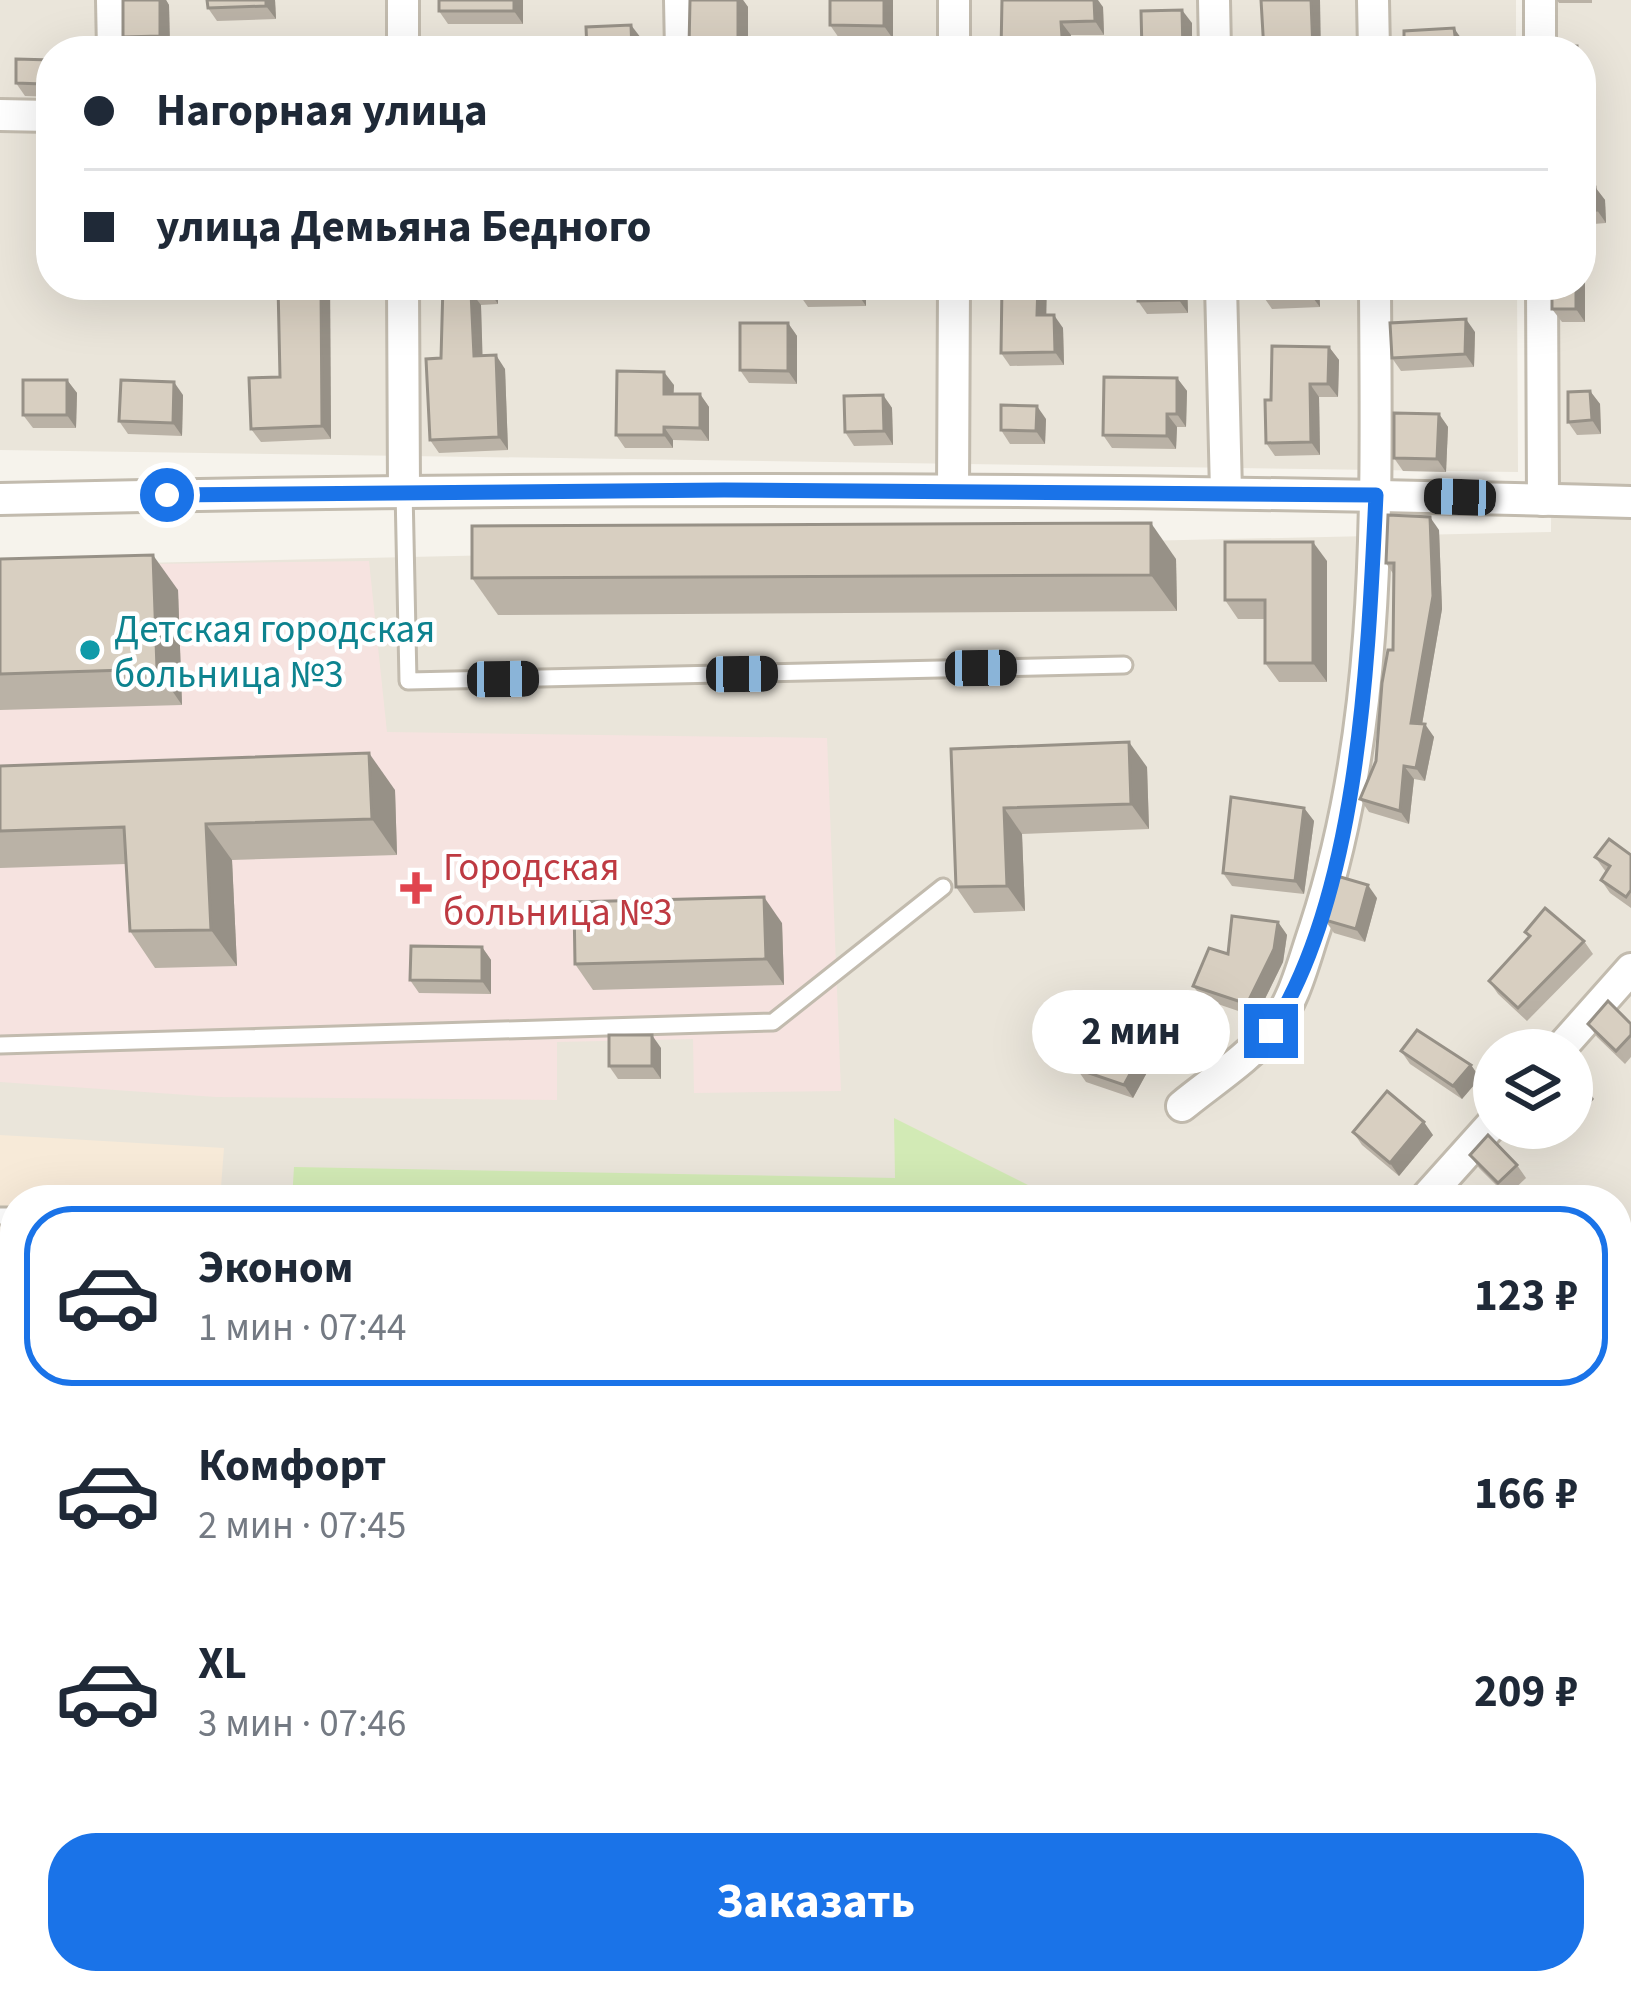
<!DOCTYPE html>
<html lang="ru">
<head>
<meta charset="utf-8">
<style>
	body { margin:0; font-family:"Source Sans 3",sans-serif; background:#f2f2f3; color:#1f2937; height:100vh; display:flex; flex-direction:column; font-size:45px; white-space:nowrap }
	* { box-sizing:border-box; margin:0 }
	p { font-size:39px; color:#747a83 }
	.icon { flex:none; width:66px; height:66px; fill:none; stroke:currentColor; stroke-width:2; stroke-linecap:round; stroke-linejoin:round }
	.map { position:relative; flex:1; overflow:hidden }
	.details { position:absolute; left:0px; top:1185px; width:1632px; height:810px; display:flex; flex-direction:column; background:#fff; border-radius:48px 48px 0 0; box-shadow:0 12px 48px #0002 }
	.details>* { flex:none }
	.top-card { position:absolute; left:36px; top:36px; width:1560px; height:264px; border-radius:48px; box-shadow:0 12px 48px #0002; display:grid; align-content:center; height:264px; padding:0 48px; background:#fff }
	.fabs { position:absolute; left:1473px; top:1029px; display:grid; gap:24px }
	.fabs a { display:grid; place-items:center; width:120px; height:120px; border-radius:50%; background:#fff; box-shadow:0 12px 48px #0002; font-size:60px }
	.end { position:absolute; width:54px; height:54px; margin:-27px; border:15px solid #1a73e8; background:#fff; box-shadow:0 0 0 6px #fff }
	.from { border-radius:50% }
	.bubble { position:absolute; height:84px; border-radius:42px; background:#fff; box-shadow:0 12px 48px #0002; font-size:39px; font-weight:700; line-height:84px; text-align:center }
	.car { position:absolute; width:36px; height:72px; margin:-36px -18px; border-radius:15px; box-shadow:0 0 9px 3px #0007; background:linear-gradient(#222 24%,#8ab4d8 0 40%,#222 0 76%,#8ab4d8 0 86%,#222 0) }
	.top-card b { display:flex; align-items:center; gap:42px; height:114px; font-size:45px }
	.top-card b+b { border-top:3px solid #e0e1e3 }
	.top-card i { width:30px; height:30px; background:#1f2937 }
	ul { padding:21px 0 0; list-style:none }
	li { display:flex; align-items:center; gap:36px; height:180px; margin:0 24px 18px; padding:0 24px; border:6px solid transparent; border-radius:48px }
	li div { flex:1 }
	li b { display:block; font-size:45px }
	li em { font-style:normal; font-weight:700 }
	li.selected { border-color:#1a73e8 }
	li>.icon { width:108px; height:108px; stroke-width:1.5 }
	.button { display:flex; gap:24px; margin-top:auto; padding:24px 48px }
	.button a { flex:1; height:138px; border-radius:48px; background:#1a73e8; color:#fff; font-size:48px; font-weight:700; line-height:138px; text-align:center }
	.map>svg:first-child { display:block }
</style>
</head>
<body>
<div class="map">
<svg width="1631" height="1995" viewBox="0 0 1631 1995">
	<rect width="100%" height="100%" fill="#f6f3ec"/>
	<!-- residential -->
	<g fill="#eae5da" fill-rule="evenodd">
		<path d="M0 0H1516V51H51V285H1517L1518 472 0 450Z"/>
		<path d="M1553 0H1631V1995H0V566L1551 532 1552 285H1581V51H1553ZM1494 1050H1572V1128H1494ZM15 1200H1617V1980H15Z"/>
	</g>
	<!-- commercial -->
	<g fill="#f7ead8">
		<path d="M0 1135 224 1148 220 1200H15V1878L0 1876Z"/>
		<path d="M533 1980H1046L1054 1995H535Z"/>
	</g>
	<!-- medical -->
	<path fill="#f6e3e0" d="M369 561 387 732 827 738 841 1091 694 1093 693 1039 557 1042V1100L216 1097 0 1082V566Z"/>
	<!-- green -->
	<path fill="#d2eab5" d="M894 1118 1058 1200H292L294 1167 895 1178Z"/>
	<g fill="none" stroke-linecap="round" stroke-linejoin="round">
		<defs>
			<g id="service">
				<path d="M404 490 408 681 1124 665"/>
				<path d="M0 1045 773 1022 943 887"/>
				<path d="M0 1216H15"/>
				<path d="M0 1765 15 1750"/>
				<path d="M466 1980 482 1982 493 1995"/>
				<path d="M28 1995 159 1980"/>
			</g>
			<g id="minor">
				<path d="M112 0 113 51"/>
				<path d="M680 0 681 51"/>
				<path d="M1214 0 1215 51"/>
				<path d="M1373 0 1374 51"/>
				<path d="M1540 0V51"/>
				<path d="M403 51V0"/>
				<path d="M954 51V0"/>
				<path d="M0 115 51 116"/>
				<path d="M403 285 404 490"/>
				<path d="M1221 285 1226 492"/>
				<path d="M1542 285 1543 500"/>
				<path d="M953 490 954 285"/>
				<path d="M0 499C544 486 1087 487 1631 502"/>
				<path d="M1559 1050 1631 969"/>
				<path d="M1182 1106C1211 1082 1249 1058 1272 1029 1295 1000 1303 963 1315 928 1383 721 1376 501 1375 285"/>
				<path d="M1424 1200 1494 1122"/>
				<path d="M1617 1494 1631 1503"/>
				<path d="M1617 1897 1631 1915"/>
				<path d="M1402 1980 1415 1995"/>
			</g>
		</defs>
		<!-- service casing -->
		<use href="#service" stroke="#c2bbae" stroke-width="21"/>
		<!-- minor casing -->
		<use href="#minor" stroke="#c2bbae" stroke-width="36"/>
		<!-- service -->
		<use href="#service" stroke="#fff" stroke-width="15"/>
		<!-- minor -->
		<use href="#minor" stroke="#fff" stroke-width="30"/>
	</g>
	<!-- wall -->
	<g fill="#bab2a6">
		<path d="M160 0H166L169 5 170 49 132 50 123 37Z"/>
		<path d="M207 0H275L276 19 217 21 208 8Z"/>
		<path d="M523 0V24H448L439 11Z"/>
		<path d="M690 0H743L748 7V51H692L689 47Z"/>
		<path d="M830 0H893V39L839 38 830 25Z"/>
		<path d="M1002 0 1103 7 1104 35H1071V51H1001Z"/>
		<path d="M1557 0H1592V3H1559Z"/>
		<path d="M51 60V97L25 96 16 83Z"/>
		<path d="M1595 187 1605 200 1606 223 1581 225V188Z"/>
		<path d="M1585 282V322H1562L1552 309Z"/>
		<path d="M240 285H330L331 439 261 442 251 429 280 377 278 297H248Z"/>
		<path d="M443 285H498V304L481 305 482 356 505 369 508 450 439 453 430 440 441 358Z"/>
		<path d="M866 285V306L808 307 799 294Z"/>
		<path d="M1187 285 1188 313 1147 314 1138 301Z"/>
		<path d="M1263 285H1319L1320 307 1272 309 1263 296Z"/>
		<path d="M1046 315 1063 328 1064 365 1010 366 1001 353Z"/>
		<path d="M788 323 797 336V384L749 383 740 370Z"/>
		<path d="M1475 332 1474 367 1401 371 1392 358Z"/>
		<path d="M1329 347 1339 360 1338 397H1319L1320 455 1275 456 1266 443 1271 400Z"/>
		<path d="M1177 378 1187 391 1186 427H1177L1176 449 1112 448 1103 435Z"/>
		<path d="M67 380 77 393 76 428H33L23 415Z"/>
		<path d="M674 385 673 394H700L709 407V441L673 440V448H625L616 435Z"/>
		<path d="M1590 391 1600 404 1601 434 1577 435 1568 422Z"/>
		<path d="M183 395 182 436 128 434 119 421Z"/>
		<path d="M883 395 892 408 893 445 854 446 845 432Z"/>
		<path d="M1439 414 1448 427 1446 472 1403 471 1394 458Z"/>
		<path d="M1046 419 1045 444H1010L1001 430Z"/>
		<path d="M1439 530 1442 609 1422 724 1434 737 1425 781 1414 779 1409 824 1369 812 1360 799 1376 761 1393 650 1394 575 1386 563Z"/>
		<path d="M0 559 178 590 182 705 0 710Z"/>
		<path d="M1176 559 1177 611 498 615 472 578Z"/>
		<path d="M1327 561V682H1279L1265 663V619H1238L1225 600Z"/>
		<path d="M951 749 1147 767 1149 829 1022 834 1025 911 974 913 956 887Z"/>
		<path d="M0 766 395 790 397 855 232 860 237 966 155 968 130 931 126 864 0 868Z"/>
		<path d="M1304 808 1314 821 1304 894 1232 886 1223 873Z"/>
		<path d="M1631 855V908L1610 893 1601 880 1606 872 1595 857Z"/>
		<path d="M1377 898 1365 942 1334 933 1325 920Z"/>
		<path d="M1278 922 1287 935 1283 962 1256 1017 1203 999 1193 986 1228 954Z"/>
		<path d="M782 923 784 985 593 990 575 964Z"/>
		<path d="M1525 932 1584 941 1593 954 1527 1021 1498 994 1489 981 1529 937Z"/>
		<path d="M482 947 491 960V994L419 993 410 980Z"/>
		<path d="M1588 1024H1631V1057L1625 1064 1597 1037Z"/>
		<path d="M661 1048V1079H618L609 1066Z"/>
		<path d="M1401 1051 1471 1065 1480 1078 1462 1099 1410 1064Z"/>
		<path d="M1141 1054 1150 1067 1133 1098 1086 1082 1077 1069Z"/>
		<path d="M1353 1132 1433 1135 1399 1176 1362 1145Z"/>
		<path d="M1470 1155 1517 1165 1526 1178 1507 1196 1479 1168Z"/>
		<path d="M0 1253 15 1254V1404L0 1403Z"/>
		<path d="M1617 1422 1631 1431V1480L1617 1473Z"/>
		<path d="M1617 1799 1626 1811 1617 1820Z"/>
		<path d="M525 1980H603L611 1995H534Z"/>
		<path d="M1497 1980H1573L1553 1995H1489Z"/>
	</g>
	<!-- shaded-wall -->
	<g fill="#979187">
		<path d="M160 0H166L169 5 170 49 160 36Z"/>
		<path d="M266 0H275L276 19 266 6Z"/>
		<path d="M514 0H523V24L514 11Z"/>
		<path d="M738 0H743L748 7V51H742L738 46Z"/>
		<path d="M884 0H893V39L884 26Z"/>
		<path d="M1094 0H1098L1103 7 1104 35 1095 21Z"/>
		<path d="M1311 0H1320L1321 51H1313Z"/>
		<path d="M1182 10 1192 23V51H1183Z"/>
		<path d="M1061 22 1071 35V51H1063Z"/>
		<path d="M631 25 641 38V51H632Z"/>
		<path d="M1454 28 1463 41 1465 51H1457Z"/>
		<path d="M1581 51 1586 59V101L1581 94Z"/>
		<path d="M1595 187 1605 200 1606 223 1597 210Z"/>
		<path d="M1581 275 1585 282V322L1576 309V285H1581Z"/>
		<path d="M321 285H330L331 439 322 426Z"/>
		<path d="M489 285H498V304L489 291Z"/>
		<path d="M857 285H866V306L857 293Z"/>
		<path d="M1038 285H1047L1046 328 1037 315Z"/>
		<path d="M1178 285H1187L1188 313 1179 300Z"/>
		<path d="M1310 285H1319L1320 307 1310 294Z"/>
		<path d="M471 292 481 305 483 370 474 356Z"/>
		<path d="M1054 315 1063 328 1064 365 1055 352Z"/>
		<path d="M1466 319 1475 332 1474 367 1465 354Z"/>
		<path d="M788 323 797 336V384L788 371Z"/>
		<path d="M1329 347 1339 360 1338 397 1328 384Z"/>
		<path d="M496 355 505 369 508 450 499 437Z"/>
		<path d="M664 372 674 385 673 407 664 394Z"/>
		<path d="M1177 378 1187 391 1186 427 1177 414Z"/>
		<path d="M67 380 77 393 76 428 67 415Z"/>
		<path d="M174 382 183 395 182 436 173 423Z"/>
		<path d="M1310 384 1319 397 1320 455 1311 442Z"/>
		<path d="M1590 391 1600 404 1601 434 1592 420Z"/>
		<path d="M700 394 709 407V441L700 428Z"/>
		<path d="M883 395 892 408 893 445 884 431Z"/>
		<path d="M1037 406 1046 419 1045 444 1036 431Z"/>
		<path d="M1167 414 1177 427 1176 449 1167 436Z"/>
		<path d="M1439 414 1448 427 1446 472 1437 459Z"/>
		<path d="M664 427 673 440V448L664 435Z"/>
		<path d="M1430 517 1439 530 1442 609 1420 736 1411 723Z"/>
		<path d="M1151 523 1176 559 1177 611 1151 575Z"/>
		<path d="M1313 542 1327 561V682L1313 663Z"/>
		<path d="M153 555 178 590 182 705 157 669Z"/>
		<path d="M1425 724 1434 737 1425 781 1416 768Z"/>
		<path d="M1129 742 1147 767 1149 829 1131 804Z"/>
		<path d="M369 753 395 790 397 855 372 819Z"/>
		<path d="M1404 766 1414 779 1409 824 1400 811Z"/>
		<path d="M1004 808 1022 834 1025 911 1007 886Z"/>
		<path d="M1304 808 1314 821 1304 894 1295 881Z"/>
		<path d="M206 824 232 860 237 966 211 930Z"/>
		<path d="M1368 885 1377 898 1365 942 1356 929Z"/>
		<path d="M764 897 782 923 784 985 766 959Z"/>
		<path d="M1278 922 1287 935 1283 962 1256 1017 1247 1004Z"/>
		<path d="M482 947 491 960V994L482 981Z"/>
		<path d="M652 1035 661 1048V1079L652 1066Z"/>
		<path d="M1141 1054 1150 1067 1133 1098 1124 1085Z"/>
		<path d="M1471 1065 1480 1078 1462 1099 1453 1086Z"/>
		<path d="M1585 1086 1594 1099 1572 1123V1100Z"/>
		<path d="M1424 1122 1433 1135 1399 1176 1390 1163Z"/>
		<path d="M1631 1456V1479L1623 1467Z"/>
		<path d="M1620 1584 1629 1597 1617 1611V1587Z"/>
		<path d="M807 1980H812L820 1995H815Z"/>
	</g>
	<!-- building -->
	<g fill="#d8cfc1" stroke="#979187" stroke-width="3">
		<path d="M123 0H160V36L123 37Z"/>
		<path d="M207 0H266V6L208 8Z"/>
		<rect x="439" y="0" width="75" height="11"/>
		<path d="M690 0H738V46L689 47Z"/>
		<path d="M830 0H884V26L830 25Z"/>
		<path d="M1002 0H1094L1095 21 1061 22 1063 51H1001Z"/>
		<path d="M1261 0H1311L1313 51H1264Z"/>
		<path d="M1182 10 1183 51H1142L1141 11Z"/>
		<path d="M631 25 632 51H587L586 27Z"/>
		<path d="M1454 28 1457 51H1404V31Z"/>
		<path d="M1548 46H1577V51H1543Z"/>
		<path d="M16 59 51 60V87L43 84 16 83Z"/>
		<path d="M1595 187 1597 210 1581 211V188Z"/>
		<path d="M278 285H321L322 426 251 429 249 378 280 377Z"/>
		<path d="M443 285H489V291L471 292 474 356 496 355 499 437 430 440 426 359 441 358Z"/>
		<path d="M798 285H857V293L799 294Z"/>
		<path d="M1002 285H1038L1037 315H1054L1055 352 1001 353Z"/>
		<path d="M1138 285H1178L1179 300 1138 301Z"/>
		<path d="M1263 285H1310V294L1263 296Z"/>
		<rect x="1552" y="285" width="24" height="24"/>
		<path d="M1466 319 1465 354 1392 358 1390 323Z"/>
		<path d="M740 323H788V371L740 370Z"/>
		<path d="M1272 346 1329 347 1328 384H1310L1311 442 1266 443 1265 400H1271Z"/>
		<path d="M617 371 664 372V394H700V428L664 427V435H616Z"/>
		<path d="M1104 377 1177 378V414H1167V436L1103 435Z"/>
		<rect x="23" y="380" width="44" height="35"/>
		<path d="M121 380 174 382 173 423 119 421Z"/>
		<path d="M1590 391 1592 420 1568 422V392Z"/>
		<path d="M883 395 884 431 845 432 844 396Z"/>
		<path d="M1001 405 1037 406 1036 431 1001 430Z"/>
		<path d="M1394 413 1439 414 1437 459 1394 458Z"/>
		<path d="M1388 515 1430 517 1433 596 1411 723 1425 724 1416 768 1404 766 1400 811 1360 799 1376 761 1382 683 1388 650H1393L1394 563H1386Z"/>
		<path d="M1151 523V575L472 578V526Z"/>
		<path d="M1225 542H1313V663H1265V600H1225Z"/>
		<path d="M153 555 157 669 0 674V559Z"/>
		<path d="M1129 742 1131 804 1004 808 1007 886 956 887 951 749Z"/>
		<path d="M369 753 372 819 206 824 211 930 130 931 124 827 0 831V766Z"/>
		<path d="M1231 797 1304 808 1295 881 1223 873Z"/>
		<path d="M1609 839 1631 855V890L1626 897 1601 880 1610 866 1595 857Z"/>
		<path d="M1337 876 1368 885 1356 929 1325 920Z"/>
		<path d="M764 897 766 959 575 964 574 902Z"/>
		<path d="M1545 908 1584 941 1518 1008 1489 981 1530 936 1525 932Z"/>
		<path d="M1232 916 1278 922 1274 949 1247 1004 1193 986 1209 948 1228 954Z"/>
		<path d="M411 946 482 947V981L410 980Z"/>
		<path d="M1608 1001 1631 1024V1035L1616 1051 1588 1024Z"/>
		<path d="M1417 1030 1471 1065 1453 1086 1401 1051Z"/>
		<rect x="609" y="1035" width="43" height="31"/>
		<path d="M1096 1035 1141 1054 1124 1085 1077 1069Z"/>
		<path d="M1572 1074 1585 1086 1572 1100Z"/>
		<path d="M1387 1091 1424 1122 1390 1163 1353 1132Z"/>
		<path d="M1488 1135 1517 1165 1498 1183 1470 1155Z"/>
		<path d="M1316 1188 1332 1200H1307Z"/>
		<path d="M0 1253 15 1254V1379L0 1378Z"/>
		<path d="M1617 1422 1631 1431V1456L1623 1467 1617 1465Z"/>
		<path d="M525 1980H601L603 1983 582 1995H534Z"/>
		<path d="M688 1980H807L815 1995H696Z"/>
		<path d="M1323 1980H1339L1352 1995H1302Z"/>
		<path d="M1497 1980H1550L1530 1995H1489L1485 1989Z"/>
		<path d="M980 1988 984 1995H969Z"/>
	</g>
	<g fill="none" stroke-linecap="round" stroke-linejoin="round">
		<!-- route -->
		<path stroke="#1a73e8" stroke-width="15" d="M167 495 724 490 1376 495C1368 657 1360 892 1271 1031"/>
	</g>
	<!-- markers -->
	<circle fill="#0f9aa8" stroke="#fff" stroke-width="4.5" cx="90" cy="650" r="12"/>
	<path fill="#e0444e" stroke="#fff" stroke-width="4.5" d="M410 870h12v12h12v12h-12v12h-12v-12h-12v-12h12z"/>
	<g text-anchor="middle" stroke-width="9" stroke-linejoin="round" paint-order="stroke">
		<!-- culture labels -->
		<g font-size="39" fill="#0d838f" stroke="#fff" text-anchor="start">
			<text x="114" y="642">Детская городская<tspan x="114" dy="45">больница №3</tspan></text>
		</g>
		<!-- health labels -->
		<g font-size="39" fill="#be3a42" stroke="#fff" text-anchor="start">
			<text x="443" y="880">Городская<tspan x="443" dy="45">больница №3</tspan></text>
		</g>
	</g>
</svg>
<div class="fabs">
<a><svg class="icon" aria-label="layers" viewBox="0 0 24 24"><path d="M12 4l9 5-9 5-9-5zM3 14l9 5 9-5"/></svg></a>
</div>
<i class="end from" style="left:167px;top:495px"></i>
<i class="end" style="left:1271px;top:1031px"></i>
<div class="bubble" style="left:1032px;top:990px;width:198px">2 мин</div>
<i class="car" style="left:1460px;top:497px;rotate:272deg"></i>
<i class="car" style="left:981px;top:668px;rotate:89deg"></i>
<i class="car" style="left:742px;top:674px;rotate:89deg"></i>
<i class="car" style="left:503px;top:679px;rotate:89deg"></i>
<div class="top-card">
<b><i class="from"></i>Нагорная улица</b>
<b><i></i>улица Демьяна Бедного</b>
</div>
<section class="details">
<ul>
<li class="selected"><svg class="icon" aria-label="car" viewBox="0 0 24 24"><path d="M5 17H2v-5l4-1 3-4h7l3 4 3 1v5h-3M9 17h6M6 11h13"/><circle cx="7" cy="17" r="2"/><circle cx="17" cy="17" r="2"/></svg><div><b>Эконом</b><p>1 мин · 07:44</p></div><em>123 ₽</em></li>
<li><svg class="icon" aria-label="car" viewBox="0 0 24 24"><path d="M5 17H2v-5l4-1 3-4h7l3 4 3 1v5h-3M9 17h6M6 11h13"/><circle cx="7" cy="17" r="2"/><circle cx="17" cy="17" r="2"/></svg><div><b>Комфорт</b><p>2 мин · 07:45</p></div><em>166 ₽</em></li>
<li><svg class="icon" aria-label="car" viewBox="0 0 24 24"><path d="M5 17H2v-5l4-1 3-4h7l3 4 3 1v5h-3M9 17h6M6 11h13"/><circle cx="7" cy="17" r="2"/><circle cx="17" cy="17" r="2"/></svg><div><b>XL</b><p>3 мин · 07:46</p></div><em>209 ₽</em></li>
</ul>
<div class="button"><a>Заказать</a></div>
</section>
</div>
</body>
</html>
